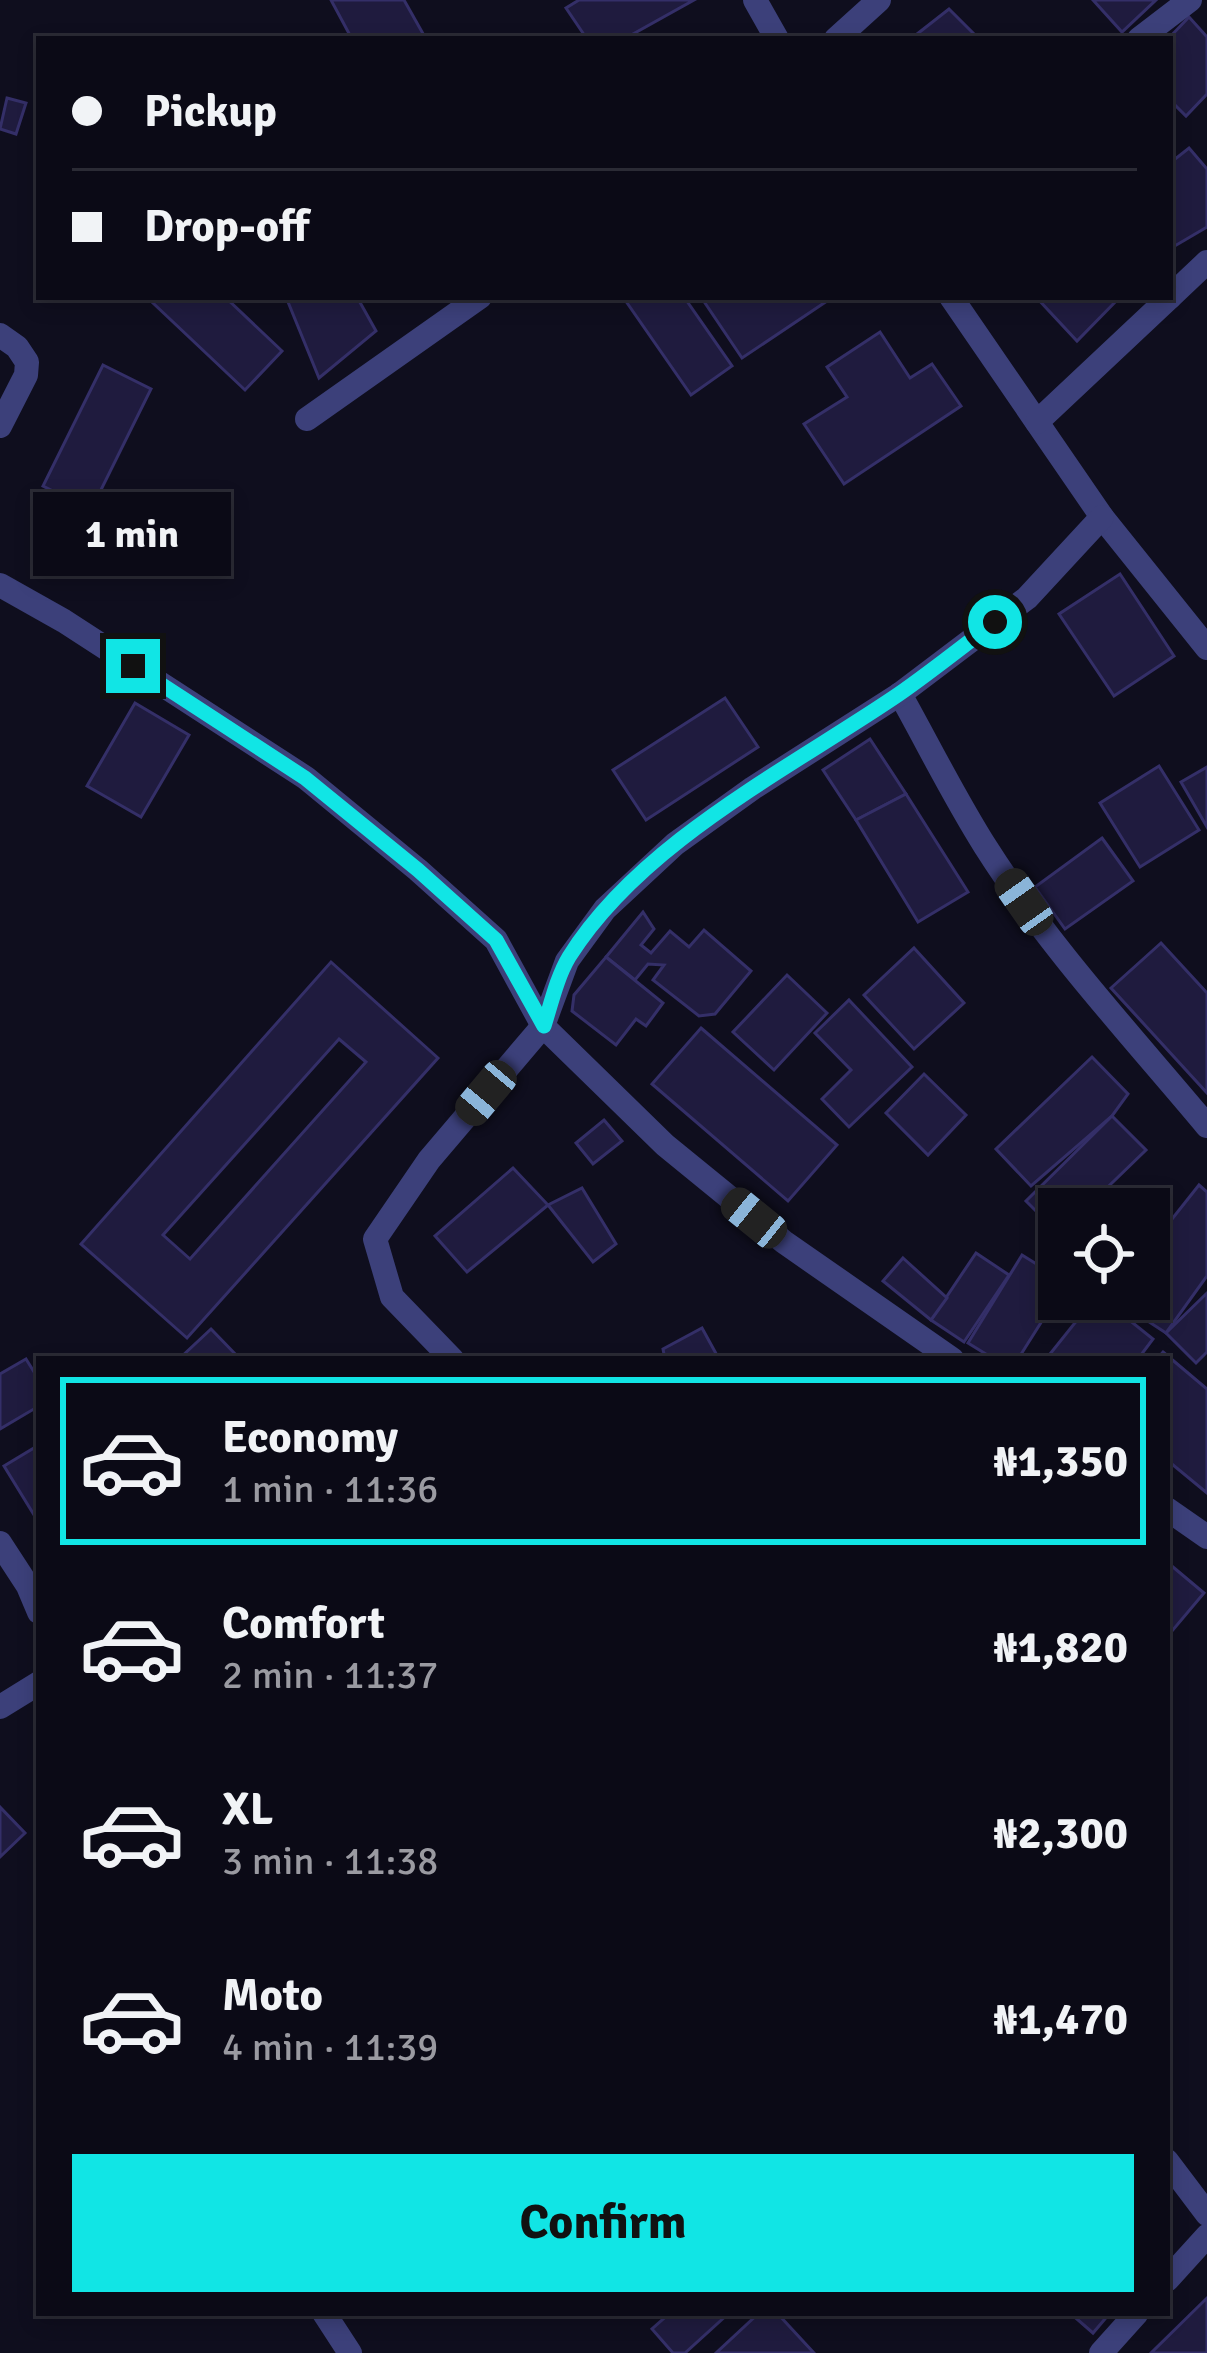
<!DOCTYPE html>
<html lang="en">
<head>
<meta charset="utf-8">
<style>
	body { margin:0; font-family:Signika,sans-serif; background:#191823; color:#f1f3f6; height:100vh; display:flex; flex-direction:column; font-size:45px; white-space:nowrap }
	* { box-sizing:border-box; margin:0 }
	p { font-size:39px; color:#9a9aa1 }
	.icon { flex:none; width:66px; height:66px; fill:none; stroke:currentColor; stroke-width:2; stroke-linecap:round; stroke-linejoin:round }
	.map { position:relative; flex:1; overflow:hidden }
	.drawer { position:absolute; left:36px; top:1356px; width:1134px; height:960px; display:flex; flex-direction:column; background:#0b0a16; border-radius:0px; box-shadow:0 6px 18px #0003,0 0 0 3px #2b2b35 }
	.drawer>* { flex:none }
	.banner { position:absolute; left:36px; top:36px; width:1137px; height:264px; border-radius:0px; box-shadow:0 6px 18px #0003,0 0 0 3px #2b2b35; display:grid; align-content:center; height:264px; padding:0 36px; background:#0b0a16 }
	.controls { position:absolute; left:1038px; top:1188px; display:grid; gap:24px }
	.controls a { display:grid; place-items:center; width:132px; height:132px; border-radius:0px; background:#0b0a16; box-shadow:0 6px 18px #0003,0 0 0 3px #2b2b35; font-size:60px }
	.end { position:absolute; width:54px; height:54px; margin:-27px; border:15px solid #11e5e5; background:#111; box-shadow:0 0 0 6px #111 }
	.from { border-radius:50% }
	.bubble { position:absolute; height:84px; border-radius:0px; background:#0b0a16; box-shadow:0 6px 18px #0003,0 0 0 3px #2b2b35; font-size:39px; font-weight:700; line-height:84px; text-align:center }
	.car { position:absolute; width:36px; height:72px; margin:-36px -18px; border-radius:15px; box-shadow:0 0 9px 3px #0007; background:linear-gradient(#222 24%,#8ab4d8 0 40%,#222 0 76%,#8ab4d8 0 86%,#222 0) }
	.banner b { display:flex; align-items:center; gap:42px; height:114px; font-size:45px }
	.banner b+b { border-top:3px solid #2b2b35 }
	.banner i { width:30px; height:30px; background:#f1f3f6 }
	ul { padding:21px 0 0; list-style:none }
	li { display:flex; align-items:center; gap:36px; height:168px; margin:0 24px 18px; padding:0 12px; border:6px solid transparent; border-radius:0px }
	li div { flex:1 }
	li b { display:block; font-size:45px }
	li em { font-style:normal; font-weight:700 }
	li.on { border-color:#11e5e5 }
	li>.icon { width:108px; height:108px; stroke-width:1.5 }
	.cta { display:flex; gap:24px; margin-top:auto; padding:24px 36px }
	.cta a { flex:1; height:138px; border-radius:0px; background:#11e5e5; color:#111; font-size:48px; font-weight:700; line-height:138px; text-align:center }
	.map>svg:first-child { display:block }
</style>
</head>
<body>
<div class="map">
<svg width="1207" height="2353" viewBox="0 0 1207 2353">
	<rect width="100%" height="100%" fill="#0f0e1e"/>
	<!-- building -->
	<g fill="#1f1b3e" stroke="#342f68" stroke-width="3" fill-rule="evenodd">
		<path d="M331 0H404L426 39H352Z"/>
		<path d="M579 0H694L624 39H587L566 8Z"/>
		<path d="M1093 0H1156L1122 32Z"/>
		<path d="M949 9 979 39H913L912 38Z"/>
		<path d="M1189 17 1207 37V94L1186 116 1170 100 1168 39Z"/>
		<path d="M7 98 26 103 16 134 0 129Z"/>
		<path d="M1189 148 1207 169V227L1173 247 1170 241V163Z"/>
		<path d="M159 297H225L282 351 245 390 153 303Z"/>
		<path d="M286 297H357L376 331 319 378Z"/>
		<path d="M623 297H684L732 366 691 395Z"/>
		<path d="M701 297H833L742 358Z"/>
		<path d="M1036 297H1120L1077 341Z"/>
		<path d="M880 332 910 378 932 364 961 406 844 484 804 424 847 397 827 367Z"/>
		<path d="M103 365 151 389 91 510 43 486Z"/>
		<path d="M1120 574 1174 656 1114 696 1059 614Z"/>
		<path d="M725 698 758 747 646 820 613 770Z"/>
		<path d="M135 703 189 735 141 817 87 786Z"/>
		<path d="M870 739 906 794 856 820 823 770Z"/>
		<path d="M1159 766 1199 830 1140 867 1100 803Z"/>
		<path d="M1207 767V827L1181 782Z"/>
		<path d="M906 794 968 892 918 922 856 820Z"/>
		<path d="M1102 838 1133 881 1065 929 1035 887Z"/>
		<path d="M643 912 654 929 641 945 651 953 670 931 689 947 704 930 751 971 715 1014 699 1016 653 980 664 965 648 964 635 980 606 957Z"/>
		<path d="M1161 943 1207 993V1093L1111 988Z"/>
		<path d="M914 948 964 1003 914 1049 864 995Z"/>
		<path d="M606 957 663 1003 646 1026 636 1019 616 1045 572 1011 574 995Z"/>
		<path d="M331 962 438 1058 187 1338 81 1244ZM339 1039 366 1062 190 1259 163 1235Z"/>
		<path d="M787 975 827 1013 774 1070 733 1032Z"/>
		<path d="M849 1000 912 1067 849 1127 822 1099 851 1070 815 1033Z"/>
		<path d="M701 1028 837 1145 788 1201 652 1084Z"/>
		<path d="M1092 1057 1128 1094 1112 1116 1031 1186 996 1149Z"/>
		<path d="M924 1074 966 1115 928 1155 886 1113Z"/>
		<path d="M1112 1116 1146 1150 1085 1209H1059V1234L1026 1201Z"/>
		<path d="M604 1120 622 1141 593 1164 576 1143Z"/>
		<path d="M513 1168 548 1205 467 1272 435 1236Z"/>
		<path d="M1199 1185 1207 1192V1276L1166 1333 1114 1299H1149V1248Z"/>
		<path d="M582 1188 616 1244 593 1262 548 1205Z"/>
		<path d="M976 1253 1009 1275 964 1342 931 1320Z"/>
		<path d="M1022 1255 1059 1278V1294L1018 1359H994L968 1343Z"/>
		<path d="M903 1258 947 1298 931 1320 883 1281Z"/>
		<path d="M1207 1293V1352L1196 1363 1166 1333Z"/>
		<path d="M1094 1299H1103L1153 1339 1138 1359H1046Z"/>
		<path d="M702 1328 719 1359H665L663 1349Z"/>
		<path d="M211 1329 240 1359H179Z"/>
		<path d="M1163 1352 1207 1389V1493L1167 1460V1359H1157Z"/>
		<path d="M26 1359 39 1380V1406L0 1429V1374Z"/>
		<path d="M39 1445V1523L4 1466Z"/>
		<path d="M1167 1562 1204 1593 1167 1637Z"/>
		<path d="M0 1807 25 1833 0 1857Z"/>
		<path d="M1207 2298V2353H1151Z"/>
		<path d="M670 2313H729L685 2353H673L652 2329Z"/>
		<path d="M759 2313H777L814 2353H716Z"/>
		<path d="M1070 2313H1110L1093 2333Z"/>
	</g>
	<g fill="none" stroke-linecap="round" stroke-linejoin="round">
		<!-- service -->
		<g stroke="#3c407a" stroke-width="24">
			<path d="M0 335 17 347 27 362 26 375 0 426"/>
			<path d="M0 1707 39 1683"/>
			<path d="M324 2313 350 2353"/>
		</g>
		<!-- minor -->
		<g stroke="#3c407a" stroke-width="24">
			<path d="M755 0 777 39"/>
			<path d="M836 39 879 0"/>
			<path d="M1139 39 1190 0"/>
			<path d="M951 297 1102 517 1207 648"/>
			<path d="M1170 297 1207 262"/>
			<path d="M307 419 480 297"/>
			<path d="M1037 422 1170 297"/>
			<path d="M0 585 64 621 306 778 418 870 496 940 543 1026 665 1145 784 1242 952 1359"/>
			<path d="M900 694C928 744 954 797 985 846 1049 947 1131 1035 1207 1126"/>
			<path d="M452 1359 392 1297 375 1239 429 1160 543 1026 567 961 605 909 675 844 753 788 900 694 1027 598 1102 517"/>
			<path d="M1167 1509 1207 1537"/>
			<path d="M0 1543 28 1586 39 1612"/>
			<path d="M1167 2161 1207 2214"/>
			<path d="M1167 2280 1207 2236"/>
			<path d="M1101 2353 1137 2313"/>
		</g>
	</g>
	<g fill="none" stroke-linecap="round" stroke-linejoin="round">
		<!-- route -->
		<path stroke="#11e5e5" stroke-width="15" d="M133 666 305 778 418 870 496 940 544 1026C551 1004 557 977 569 957 641 842 789 769 899 694 932 671 963 646 995 622"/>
	</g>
</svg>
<div class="controls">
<a><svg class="icon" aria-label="locate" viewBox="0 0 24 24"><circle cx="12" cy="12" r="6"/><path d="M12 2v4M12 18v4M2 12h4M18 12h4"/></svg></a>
</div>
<i class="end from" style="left:995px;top:622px"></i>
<i class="end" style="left:133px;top:666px"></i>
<div class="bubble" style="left:33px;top:492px;width:198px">1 min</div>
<i class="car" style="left:1024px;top:902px;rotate:325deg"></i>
<i class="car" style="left:486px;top:1093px;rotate:220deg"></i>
<i class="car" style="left:754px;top:1218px;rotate:309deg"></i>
<div class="banner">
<b><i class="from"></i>Pickup</b>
<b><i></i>Drop-off</b>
</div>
<section class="drawer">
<ul>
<li class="on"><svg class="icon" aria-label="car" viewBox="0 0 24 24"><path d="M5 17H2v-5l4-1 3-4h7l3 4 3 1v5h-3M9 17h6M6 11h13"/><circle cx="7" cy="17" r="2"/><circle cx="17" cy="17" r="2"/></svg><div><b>Economy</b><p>1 min · 11:36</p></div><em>₦1,350</em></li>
<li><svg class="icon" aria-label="car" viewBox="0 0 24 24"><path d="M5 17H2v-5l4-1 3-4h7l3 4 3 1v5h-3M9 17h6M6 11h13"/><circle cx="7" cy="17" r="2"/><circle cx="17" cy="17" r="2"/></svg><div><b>Comfort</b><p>2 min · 11:37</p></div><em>₦1,820</em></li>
<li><svg class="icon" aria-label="car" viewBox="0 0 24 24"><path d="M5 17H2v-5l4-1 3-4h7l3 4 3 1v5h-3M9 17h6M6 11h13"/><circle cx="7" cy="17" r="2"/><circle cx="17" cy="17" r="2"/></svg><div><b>XL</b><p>3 min · 11:38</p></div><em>₦2,300</em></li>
<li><svg class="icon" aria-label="car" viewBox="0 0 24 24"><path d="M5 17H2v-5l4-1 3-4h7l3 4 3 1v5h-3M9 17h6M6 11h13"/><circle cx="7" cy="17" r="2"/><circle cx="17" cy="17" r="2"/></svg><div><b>Moto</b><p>4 min · 11:39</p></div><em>₦1,470</em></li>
</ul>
<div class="cta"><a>Confirm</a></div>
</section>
</div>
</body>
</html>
